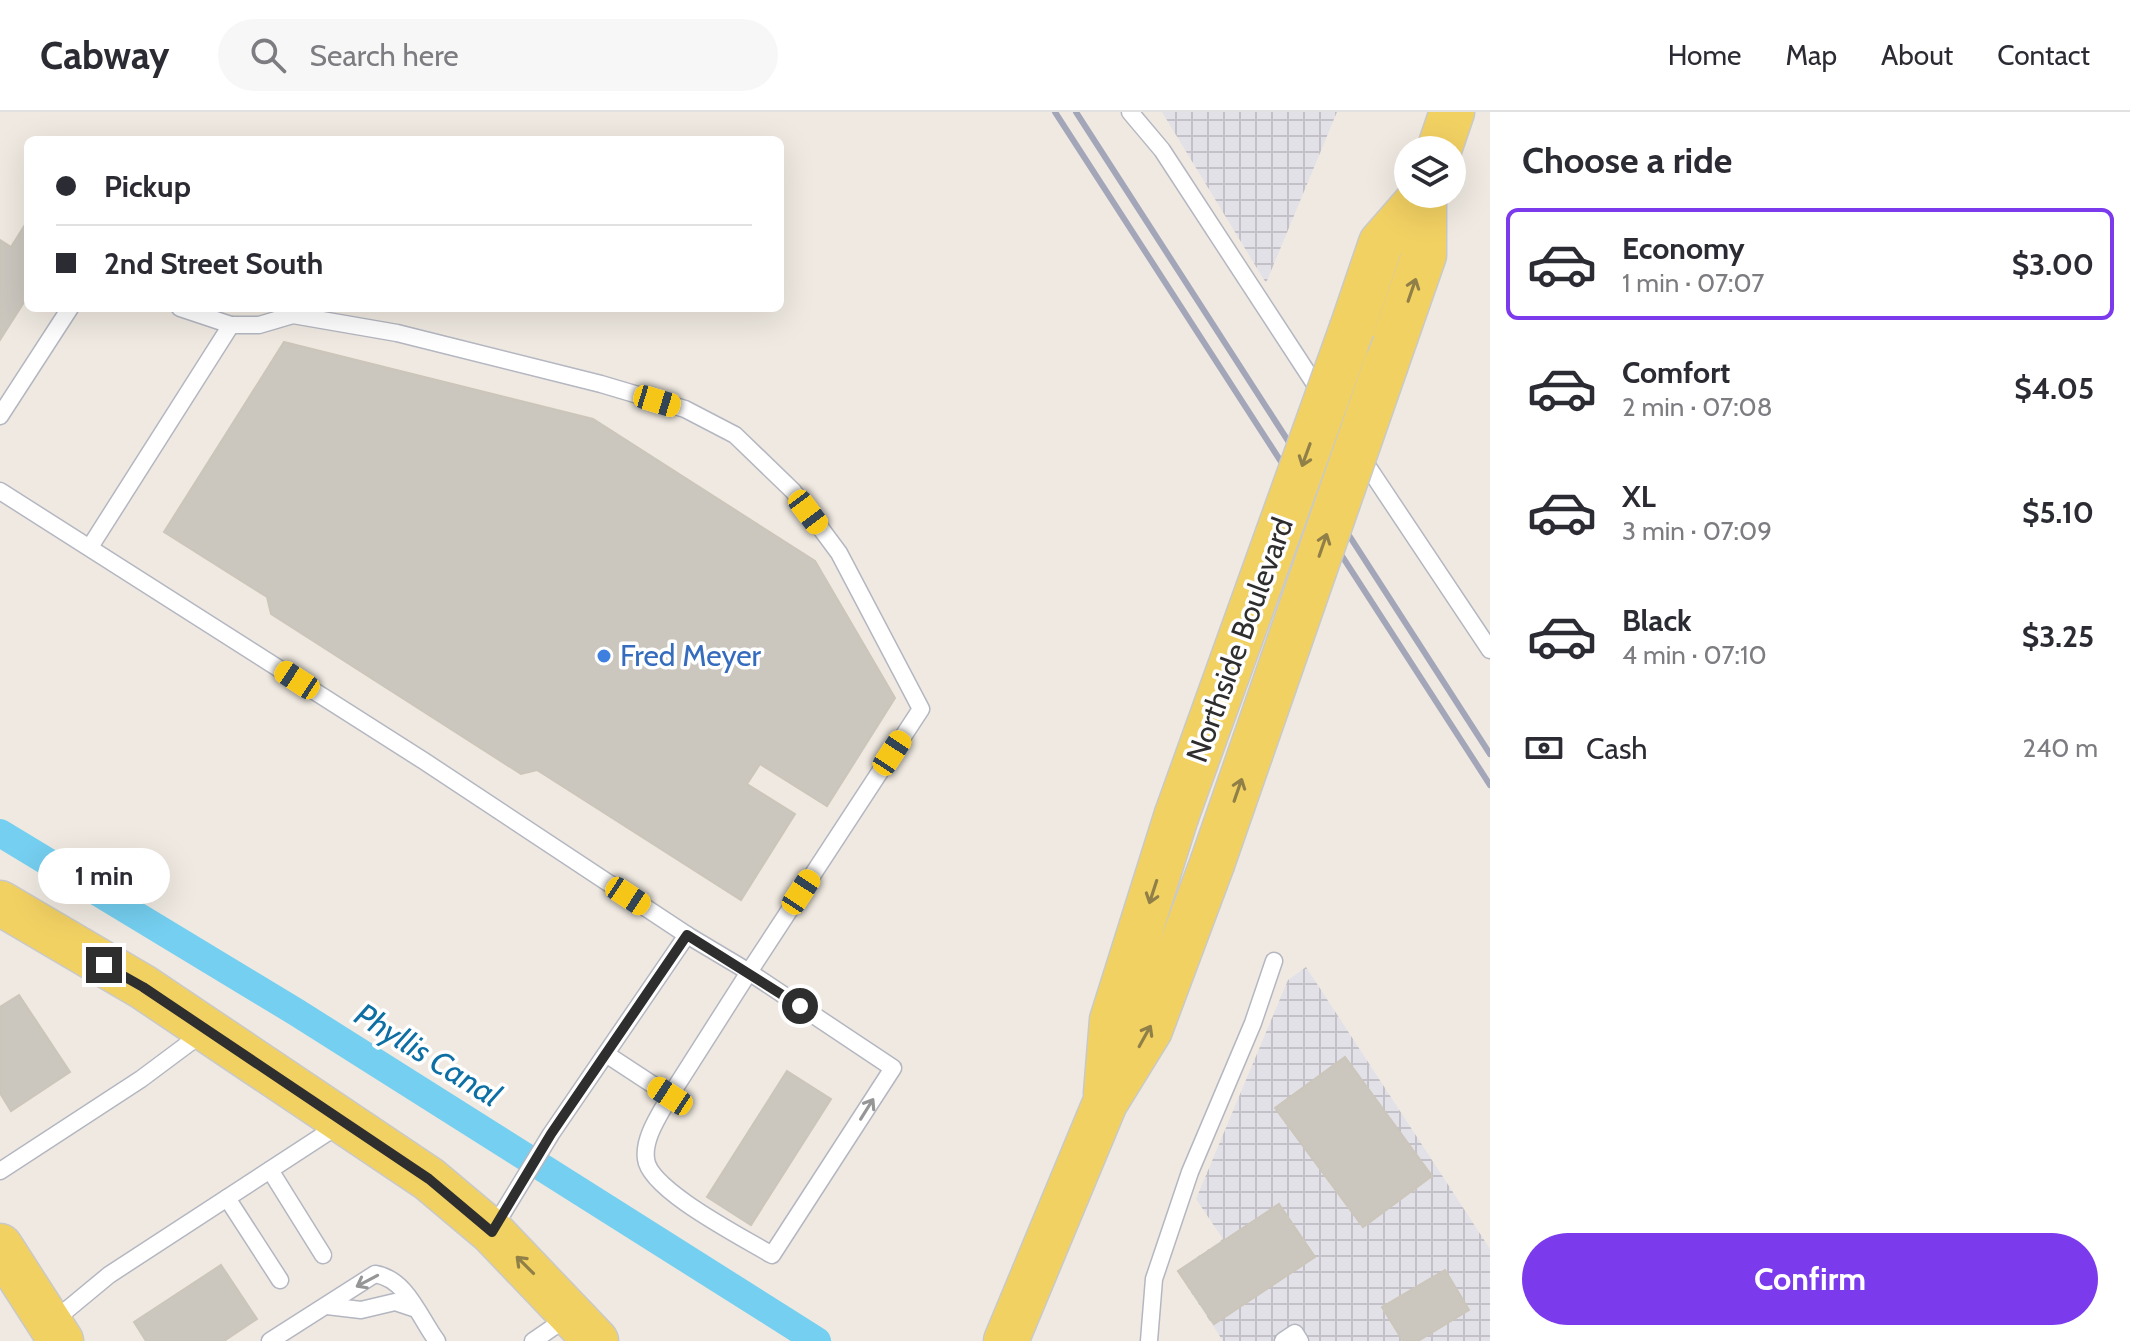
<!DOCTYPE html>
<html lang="en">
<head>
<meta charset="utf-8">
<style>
	body { margin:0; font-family:Cabin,sans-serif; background:#f7f7f7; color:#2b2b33; height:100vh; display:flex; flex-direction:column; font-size:30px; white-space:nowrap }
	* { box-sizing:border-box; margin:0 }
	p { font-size:26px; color:#7c7c81 }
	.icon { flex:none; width:44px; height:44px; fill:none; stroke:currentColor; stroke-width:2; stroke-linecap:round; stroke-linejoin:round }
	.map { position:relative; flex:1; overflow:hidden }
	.sheet { display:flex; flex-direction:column; background:#fff; width:640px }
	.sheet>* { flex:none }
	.guide { position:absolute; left:24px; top:24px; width:760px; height:176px; border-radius:12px; box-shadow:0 8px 32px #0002; display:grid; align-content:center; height:176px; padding:0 32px; background:#fff }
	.buttons { position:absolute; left:1394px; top:24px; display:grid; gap:16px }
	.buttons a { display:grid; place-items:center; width:72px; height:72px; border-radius:50%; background:#fff; box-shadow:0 8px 32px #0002; font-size:40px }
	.end { position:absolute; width:36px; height:36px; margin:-18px; border:10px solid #2e2e2e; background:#fff; box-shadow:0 0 0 4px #fff }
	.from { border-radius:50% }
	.bubble { position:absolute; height:56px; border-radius:28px; background:#fff; box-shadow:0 8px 32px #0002; font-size:26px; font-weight:700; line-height:56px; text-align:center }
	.car { position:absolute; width:24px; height:48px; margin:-24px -12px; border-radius:10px; box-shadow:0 0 6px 2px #0007; background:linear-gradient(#f5c518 24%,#345 0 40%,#f5c518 0 76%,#345 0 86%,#f5c518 0) }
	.guide b { display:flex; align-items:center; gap:28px; height:76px; font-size:30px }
	.guide b+b { border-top:2px solid #e1e1e2 }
	.guide i { width:20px; height:20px; background:#2b2b33 }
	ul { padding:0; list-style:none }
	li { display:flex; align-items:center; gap:24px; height:112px; margin:0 16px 12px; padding:0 16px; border:4px solid transparent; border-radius:12px }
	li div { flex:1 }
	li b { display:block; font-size:30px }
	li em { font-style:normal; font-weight:700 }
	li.selected { border-color:#7c3aed }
	li>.icon { width:72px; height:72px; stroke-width:1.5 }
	h2 { padding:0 32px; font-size:36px; line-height:96px }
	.pay { display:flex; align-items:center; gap:20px; height:88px; padding:0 32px; font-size:30px }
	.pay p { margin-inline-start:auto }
	.button { display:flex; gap:16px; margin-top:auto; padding:16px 32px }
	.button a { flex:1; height:92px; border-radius:48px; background:#7c3aed; color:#fff; font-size:32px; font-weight:700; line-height:92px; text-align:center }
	header { display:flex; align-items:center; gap:48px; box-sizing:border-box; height:112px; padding:0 40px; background:#fff; border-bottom:2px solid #e1e1e2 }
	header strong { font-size:38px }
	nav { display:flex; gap:44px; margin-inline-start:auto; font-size:28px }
	.search { width:560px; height:72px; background:#f7f7f7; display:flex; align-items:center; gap:20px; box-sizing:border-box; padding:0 28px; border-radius:44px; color:#7c7c81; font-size:30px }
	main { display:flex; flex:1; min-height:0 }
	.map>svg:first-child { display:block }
</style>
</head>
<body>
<header>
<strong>Cabway</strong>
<div class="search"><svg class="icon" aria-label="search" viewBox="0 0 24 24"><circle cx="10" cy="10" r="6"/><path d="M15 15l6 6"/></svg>Search here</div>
<nav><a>Home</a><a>Map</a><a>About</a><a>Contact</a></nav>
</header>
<main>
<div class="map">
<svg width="1490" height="1229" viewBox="0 0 1490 1229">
	<defs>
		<pattern id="industrial-grid" width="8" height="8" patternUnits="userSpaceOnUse" patternTransform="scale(2)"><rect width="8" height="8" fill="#e3e1e8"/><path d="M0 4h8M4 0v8" fill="none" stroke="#c3c1c7"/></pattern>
	</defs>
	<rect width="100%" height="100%" fill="#efe9e1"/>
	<!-- industrial -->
	<g fill="url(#industrial-grid)">
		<path d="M1162 0H1337L1266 171Z"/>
		<path d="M1306 855 1490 1137V1229H1223L1177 1159 1223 1127 1196 1087 1288 868Z"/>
	</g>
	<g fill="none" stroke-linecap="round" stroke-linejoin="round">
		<!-- canal -->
		<path stroke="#75cff0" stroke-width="28" d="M0 721 296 900 817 1229"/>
	</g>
	<!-- building -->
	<g fill="#cbc7bf" stroke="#cbc5ba" stroke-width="2">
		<path d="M28 108V184L0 228V128L11 135Z"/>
		<path d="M284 230 593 307 815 449 895 586 827 694 760 652 747 672 795 702 741 788 537 658 521 662 271 502 267 485 164 420Z"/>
		<path d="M19 883 70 960 11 999 0 981V895Z"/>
		<path d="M1345 945 1432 1064 1363 1115 1275 996Z"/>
		<path d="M787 959 831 987 751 1113 707 1085Z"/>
		<path d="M1279 1092 1315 1145 1214 1212 1178 1159Z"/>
		<path d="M221 1153 257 1207 224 1229H146L134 1210Z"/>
		<path d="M1445 1158 1469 1198 1418 1229H1403L1382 1195Z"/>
	</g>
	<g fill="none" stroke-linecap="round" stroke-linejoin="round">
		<defs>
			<g id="service">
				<path d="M1130 0 1162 38 1322 283"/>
				<path d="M180 196 231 213"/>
				<path d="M0 304 70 196"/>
				<path d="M1360 343 1490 538"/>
				<path d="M0 379 424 649 687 823 551 1022 493 1117"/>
				<path d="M90 435 231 213H259L293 203 397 221 601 272 685 297 735 323 793 379 839 441 921 597 749 860 687 823"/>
				<path d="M606 942 670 984C660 1002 643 1026 646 1047 649 1078 744 1126 772 1143L893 956 749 860 670 984"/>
				<path d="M270 1058 323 1143"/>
				<path d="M0 1059 141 967 204 920"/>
				<path d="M227 1086 280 1168"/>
				<path d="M327 1194 361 1198 395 1190 416 1197"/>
				<path d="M51 1211 109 1163 342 1011"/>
				<path d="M270 1229 375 1162C407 1167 419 1205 437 1229"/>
				<path d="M533 1229 571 1203"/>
				<path d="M1149 1229 1154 1167 1190 1060 1253 911 1274 849"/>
				<path d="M1283 1229 1295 1221 1300 1229"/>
			</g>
			<g id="primary">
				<path d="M1439 38 1452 0"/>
				<path d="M1352 216 1381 131 1423 83"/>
				<path d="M1386 252 1424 143V82"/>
				<path d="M0 791 143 875 429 1067 492 1120 596 1229"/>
				<path d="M1106 981 1112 908 1176 705"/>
				<path d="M0 1134 61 1229"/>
				<path d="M1006 1229 1105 991 1150 918 1212 752"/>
			</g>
		</defs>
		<!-- service casing -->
		<use href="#service" stroke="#b4b7c1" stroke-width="19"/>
		<!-- primary casing -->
		<use href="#primary" stroke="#c9c9c9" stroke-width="47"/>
		<!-- service -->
		<use href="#service" stroke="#fff" stroke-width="16"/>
		<!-- primary -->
		<use href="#primary" stroke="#f2d163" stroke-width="44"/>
		<!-- rail -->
		<g stroke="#a3a6b8" stroke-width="6">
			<path d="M1055 0 1490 673"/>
			<path d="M1076 0 1490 642"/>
		</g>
		<defs>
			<g id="primary-bridge">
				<path d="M1176 705 1352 216"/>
				<path d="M1212 752 1386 252"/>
			</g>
		</defs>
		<!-- primary-bridge casing -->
		<use href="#primary-bridge" stroke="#c9c9c9" stroke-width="47" stroke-linecap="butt"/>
		<!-- primary-bridge -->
		<use href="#primary-bridge" stroke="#f2d163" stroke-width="44"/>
	</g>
	<!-- one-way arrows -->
	<defs><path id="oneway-shaft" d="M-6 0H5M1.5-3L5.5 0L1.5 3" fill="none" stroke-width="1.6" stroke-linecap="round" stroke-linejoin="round" transform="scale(2)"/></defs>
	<g stroke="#908048">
		<use href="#oneway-shaft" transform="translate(1412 178) rotate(-71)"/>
		<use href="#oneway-shaft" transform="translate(1306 343) rotate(110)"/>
		<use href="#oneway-shaft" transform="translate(1323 433) rotate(-71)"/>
		<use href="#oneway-shaft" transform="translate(1238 678) rotate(-71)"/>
		<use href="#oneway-shaft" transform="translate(1153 780) rotate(108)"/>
		<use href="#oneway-shaft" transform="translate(1145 924) rotate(-61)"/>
		<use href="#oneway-shaft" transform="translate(525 1153) rotate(-135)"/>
	</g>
	<g stroke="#969696">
		<use href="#oneway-shaft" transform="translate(867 997) rotate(-58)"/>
		<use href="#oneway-shaft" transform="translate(367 1169) rotate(152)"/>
	</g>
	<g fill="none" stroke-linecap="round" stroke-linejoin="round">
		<!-- route -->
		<path stroke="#2e2e2e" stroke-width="10" d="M104 853 143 875 429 1067 492 1120 551 1022 687 823 800 894"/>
	</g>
	<!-- markers -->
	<circle fill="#3f7fe0" stroke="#fff" stroke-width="3" cx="604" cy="544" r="8"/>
	<g text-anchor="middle" stroke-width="7" stroke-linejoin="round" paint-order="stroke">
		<!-- street labels -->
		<g font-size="30" fill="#2e2e2e" stroke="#fff">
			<text transform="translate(1240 528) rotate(-70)" y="10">Northside Boulevard</text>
		</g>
		<!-- shop labels -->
		<g font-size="30" fill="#366cbe" stroke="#fff" text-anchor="start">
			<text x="620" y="554">Fred Meyer</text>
		</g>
		<!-- water labels -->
		<g font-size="32" font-style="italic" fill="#0d6fa3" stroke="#fff">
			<text transform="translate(428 943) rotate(32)" y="11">Phyllis Canal</text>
		</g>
	</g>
</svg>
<div class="buttons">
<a><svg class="icon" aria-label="layers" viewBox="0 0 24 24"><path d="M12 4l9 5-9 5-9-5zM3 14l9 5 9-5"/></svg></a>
</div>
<i class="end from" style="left:800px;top:894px"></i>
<i class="end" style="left:104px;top:853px"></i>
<div class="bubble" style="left:38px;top:736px;width:132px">1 min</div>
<i class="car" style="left:657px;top:289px;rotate:107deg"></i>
<i class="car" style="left:808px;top:400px;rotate:143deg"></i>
<i class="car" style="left:297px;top:568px;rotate:303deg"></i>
<i class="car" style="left:892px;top:641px;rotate:33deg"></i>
<i class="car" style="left:801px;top:780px;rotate:33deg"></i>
<i class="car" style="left:628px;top:784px;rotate:123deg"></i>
<i class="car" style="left:670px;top:984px;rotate:303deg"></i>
<div class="guide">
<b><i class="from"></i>Pickup</b>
<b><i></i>2nd Street South</b>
</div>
</div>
<section class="sheet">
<h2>Choose a ride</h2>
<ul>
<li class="selected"><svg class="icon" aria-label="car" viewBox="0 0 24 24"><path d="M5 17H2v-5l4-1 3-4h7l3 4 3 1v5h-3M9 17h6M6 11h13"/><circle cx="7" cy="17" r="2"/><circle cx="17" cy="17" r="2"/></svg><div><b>Economy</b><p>1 min · 07:07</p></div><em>$3.00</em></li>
<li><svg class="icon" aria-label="car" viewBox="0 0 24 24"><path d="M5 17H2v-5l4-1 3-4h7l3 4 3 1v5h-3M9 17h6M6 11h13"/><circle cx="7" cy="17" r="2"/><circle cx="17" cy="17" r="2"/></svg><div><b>Comfort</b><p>2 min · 07:08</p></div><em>$4.05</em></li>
<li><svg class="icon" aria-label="car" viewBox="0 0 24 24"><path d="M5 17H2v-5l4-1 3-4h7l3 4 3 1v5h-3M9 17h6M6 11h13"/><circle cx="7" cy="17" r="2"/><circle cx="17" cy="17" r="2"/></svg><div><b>XL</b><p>3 min · 07:09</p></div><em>$5.10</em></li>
<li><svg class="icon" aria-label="car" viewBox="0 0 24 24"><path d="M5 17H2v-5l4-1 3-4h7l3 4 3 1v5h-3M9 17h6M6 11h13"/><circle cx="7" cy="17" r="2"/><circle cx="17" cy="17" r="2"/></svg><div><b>Black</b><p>4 min · 07:10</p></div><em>$3.25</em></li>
</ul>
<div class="pay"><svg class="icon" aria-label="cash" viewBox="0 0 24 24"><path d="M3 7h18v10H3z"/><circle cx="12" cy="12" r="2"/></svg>Cash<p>240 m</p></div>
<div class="button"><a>Confirm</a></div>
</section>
</main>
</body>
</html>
